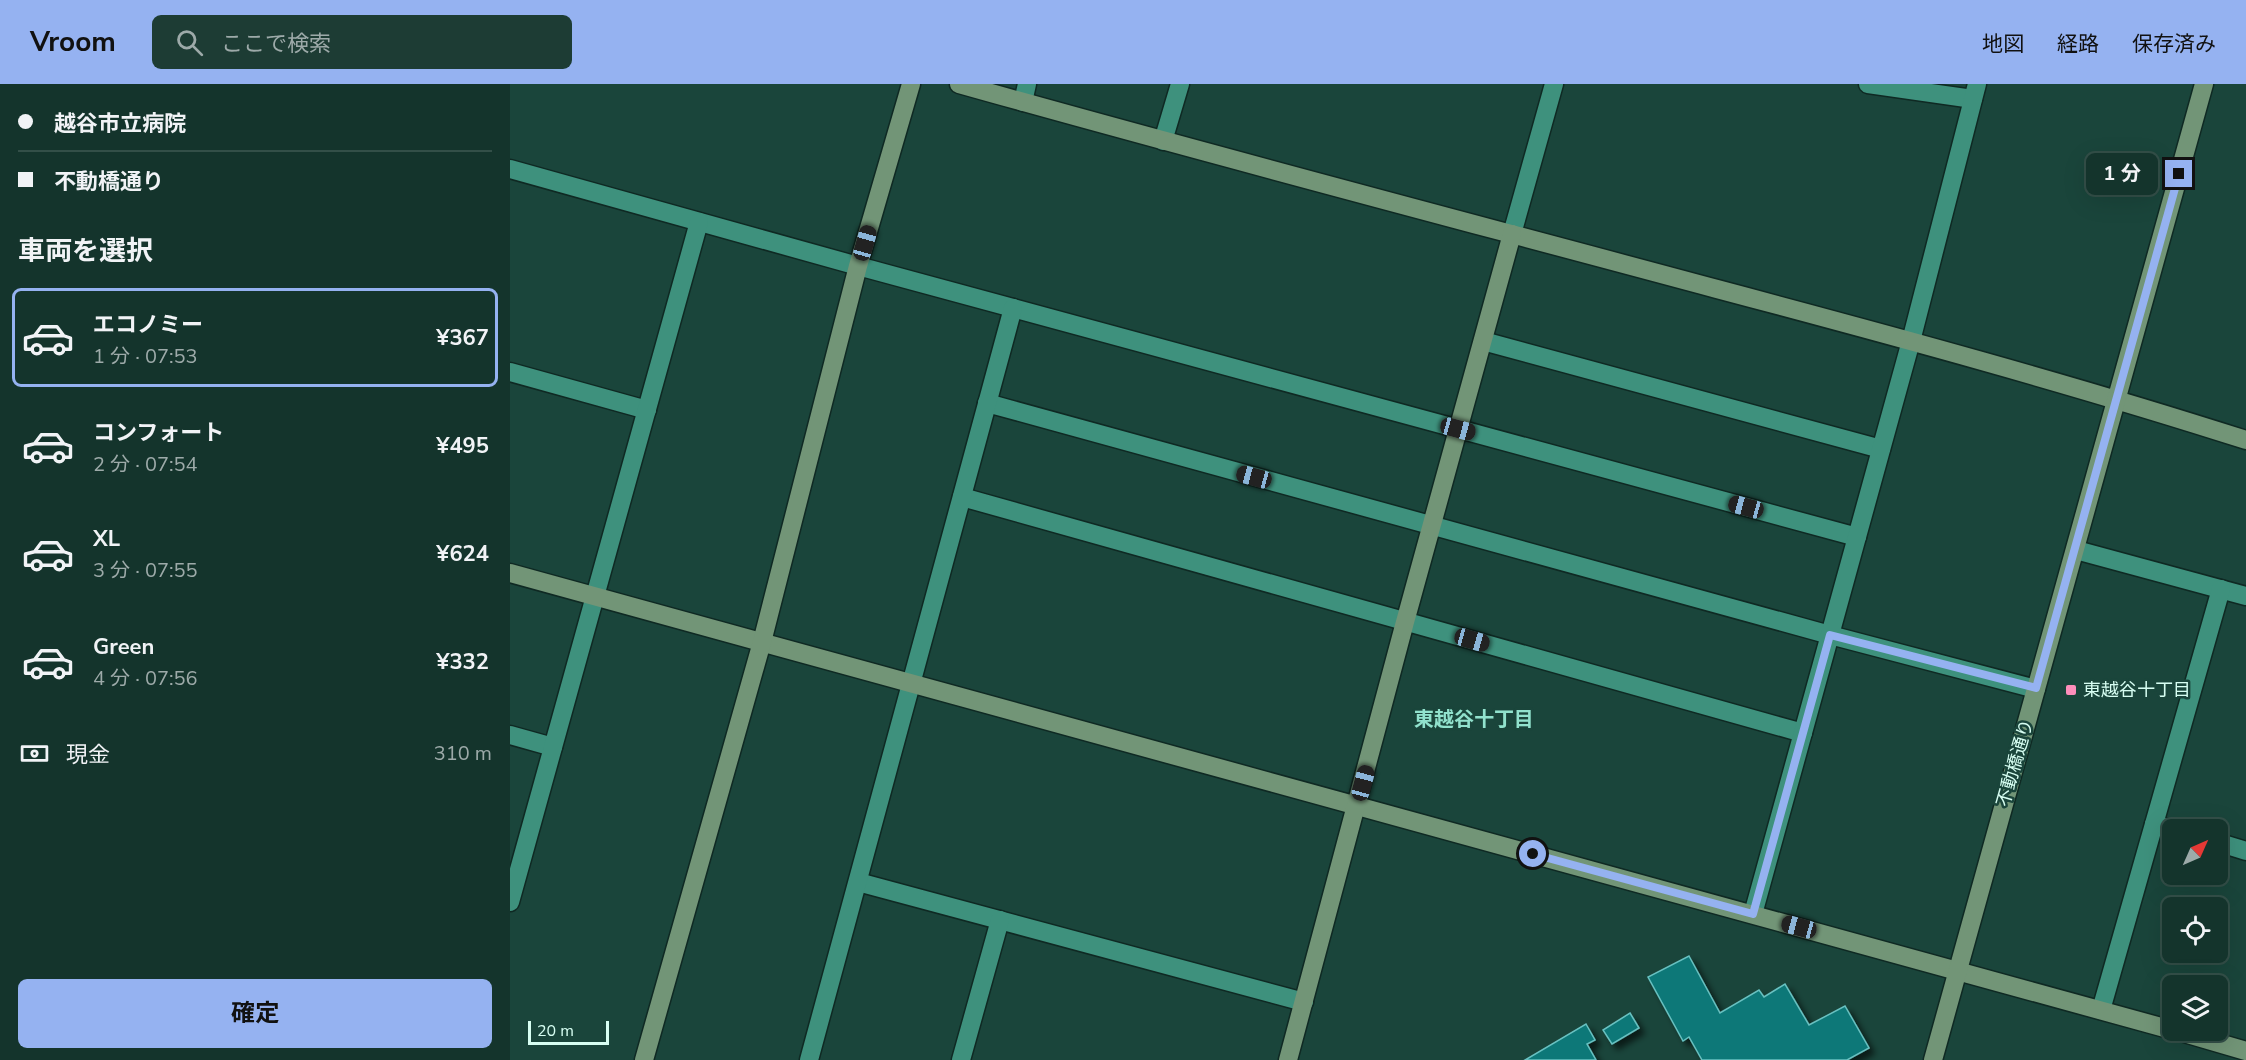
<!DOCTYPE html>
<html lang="ja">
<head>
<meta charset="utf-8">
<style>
	body { margin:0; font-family:"Nunito Sans","Noto Sans JP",sans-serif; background:#1d3c34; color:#f1f3f6; height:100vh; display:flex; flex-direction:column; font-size:22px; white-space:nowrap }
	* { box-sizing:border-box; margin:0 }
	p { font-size:20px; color:#9daaa9 }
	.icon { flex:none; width:33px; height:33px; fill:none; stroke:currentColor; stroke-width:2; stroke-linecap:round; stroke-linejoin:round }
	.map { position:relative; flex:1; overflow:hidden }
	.panel { display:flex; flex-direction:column; background:#14342c; width:510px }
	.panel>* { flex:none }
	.top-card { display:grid; align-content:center; height:132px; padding:0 18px; background:#14342c }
	.needle { width:39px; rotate:45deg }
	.buttons { position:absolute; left:1652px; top:735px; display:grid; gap:12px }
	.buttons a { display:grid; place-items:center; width:66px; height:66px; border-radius:9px; background:#14342c; box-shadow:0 6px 24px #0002,0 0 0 2px #334f48; font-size:30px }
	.scale { position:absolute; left:18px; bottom:15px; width:81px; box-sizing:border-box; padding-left:6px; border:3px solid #d7fef2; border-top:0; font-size:16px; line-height:21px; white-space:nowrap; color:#d7fef2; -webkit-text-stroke:4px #1a453b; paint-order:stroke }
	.end { position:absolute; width:27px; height:27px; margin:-14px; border:8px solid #95b2f1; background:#111; box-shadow:0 0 0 3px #111 }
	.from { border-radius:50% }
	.bubble { position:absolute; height:42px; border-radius:9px; background:#14342c; box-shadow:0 6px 24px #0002,0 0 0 2px #334f48; font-size:20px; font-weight:700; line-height:42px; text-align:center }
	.car { position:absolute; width:18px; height:36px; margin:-18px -9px; border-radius:8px; box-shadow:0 0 4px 2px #0007; background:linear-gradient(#222 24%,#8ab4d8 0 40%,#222 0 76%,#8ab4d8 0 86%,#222 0) }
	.top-card b { display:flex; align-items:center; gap:21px; height:57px; font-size:22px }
	.top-card b+b { border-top:2px solid #334f48 }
	.top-card i { width:15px; height:15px; background:#f1f3f6 }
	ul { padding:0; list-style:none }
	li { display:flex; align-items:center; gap:18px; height:99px; margin:0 12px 9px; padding:0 6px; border:3px solid transparent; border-radius:9px }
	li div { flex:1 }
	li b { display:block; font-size:22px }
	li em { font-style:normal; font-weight:700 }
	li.selected { border-color:#95b2f1 }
	li>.icon { width:54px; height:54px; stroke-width:1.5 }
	h2 { padding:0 18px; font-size:27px; line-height:72px }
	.pay { display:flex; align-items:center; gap:15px; height:66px; padding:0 18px; font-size:22px }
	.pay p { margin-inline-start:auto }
	.primary-button { display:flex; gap:12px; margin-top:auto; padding:12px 18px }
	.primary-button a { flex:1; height:69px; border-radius:9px; background:#95b2f1; color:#111; font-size:24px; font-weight:700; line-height:69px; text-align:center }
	header { display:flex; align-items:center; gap:36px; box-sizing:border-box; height:84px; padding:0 30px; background:#95b2f1; color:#111 }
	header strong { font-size:28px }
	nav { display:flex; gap:33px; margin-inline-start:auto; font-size:21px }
	.search { width:420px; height:54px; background:#1d3c34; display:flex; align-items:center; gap:15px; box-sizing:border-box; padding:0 21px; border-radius:9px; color:#9daaa9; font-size:22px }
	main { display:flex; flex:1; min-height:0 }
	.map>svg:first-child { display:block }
</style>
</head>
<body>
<header>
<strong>Vroom</strong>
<div class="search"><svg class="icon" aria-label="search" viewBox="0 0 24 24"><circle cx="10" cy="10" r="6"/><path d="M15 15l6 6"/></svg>ここで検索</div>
<nav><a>地図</a><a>経路</a><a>保存済み</a></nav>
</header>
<main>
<section class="panel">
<div class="top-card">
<b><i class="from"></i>越谷市立病院</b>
<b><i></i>不動橋通り</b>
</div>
<h2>車両を選択</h2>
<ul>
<li class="selected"><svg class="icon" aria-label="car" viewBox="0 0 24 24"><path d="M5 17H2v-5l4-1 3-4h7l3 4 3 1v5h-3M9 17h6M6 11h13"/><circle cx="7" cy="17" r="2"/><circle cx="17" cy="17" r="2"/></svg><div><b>エコノミー</b><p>1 分 · 07:53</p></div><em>¥367</em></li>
<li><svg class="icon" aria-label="car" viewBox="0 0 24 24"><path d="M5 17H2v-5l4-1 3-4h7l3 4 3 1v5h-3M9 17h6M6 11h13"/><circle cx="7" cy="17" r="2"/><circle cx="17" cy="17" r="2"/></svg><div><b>コンフォート</b><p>2 分 · 07:54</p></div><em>¥495</em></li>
<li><svg class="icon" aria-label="car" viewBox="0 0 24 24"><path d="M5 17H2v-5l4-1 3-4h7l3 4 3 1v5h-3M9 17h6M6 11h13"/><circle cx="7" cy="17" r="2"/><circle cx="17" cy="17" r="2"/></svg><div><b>XL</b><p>3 分 · 07:55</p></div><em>¥624</em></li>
<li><svg class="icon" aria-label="car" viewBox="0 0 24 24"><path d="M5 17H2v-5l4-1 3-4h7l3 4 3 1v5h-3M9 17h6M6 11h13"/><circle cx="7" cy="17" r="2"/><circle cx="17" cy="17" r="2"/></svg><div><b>Green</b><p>4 分 · 07:56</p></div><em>¥332</em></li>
</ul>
<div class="pay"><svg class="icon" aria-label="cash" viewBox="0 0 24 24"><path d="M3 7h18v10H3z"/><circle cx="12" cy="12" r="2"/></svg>現金<p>310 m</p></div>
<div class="primary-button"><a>確定</a></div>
</section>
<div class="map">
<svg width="1736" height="976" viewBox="0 0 1736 976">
	<defs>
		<filter id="shadow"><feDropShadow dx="5.5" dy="5.5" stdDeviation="3" flood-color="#0009"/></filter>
	</defs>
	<rect width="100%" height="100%" fill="#1a453b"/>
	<!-- building -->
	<g fill="#0e7878" stroke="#68c1c1" stroke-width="1.5" filter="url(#shadow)">
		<path d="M1179 872 1210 929 1249 906 1254 913 1275 900 1299 941 1335 922 1359 964 1337 976H1192L1179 953 1173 957 1138 893Z"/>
		<path d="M1120 929 1129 944 1102 960 1093 946Z"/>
		<path d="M1076 940 1085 956 1077 960 1086 976H1015Z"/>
	</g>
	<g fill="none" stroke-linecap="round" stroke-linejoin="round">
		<defs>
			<g id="street">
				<path d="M1358 0 1463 15"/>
				<path d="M513 18 517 0"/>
				<path d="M653 57 670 0"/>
				<path d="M0 85 348 182 1347 453"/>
				<path d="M1002 150 1044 0"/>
				<path d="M973 257 1371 365"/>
				<path d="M0 288 137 326"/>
				<path d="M477 319 1320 551 1526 605"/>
				<path d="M452 413 1293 649"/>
				<path d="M1566 466 1736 512"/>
				<path d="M0 651 43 663"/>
				<path d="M1644 740 1663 746"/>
				<path d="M1707 758 1736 767"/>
				<path d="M348 798 794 918"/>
				<path d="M0 818 189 138"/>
				<path d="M1243 830 1401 257 1467 0"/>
				<path d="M1591 926 1711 505"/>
				<path d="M299 976 503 224"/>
				<path d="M451 976 490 836"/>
			</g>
			<g id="secondary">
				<path d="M449 0C701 71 954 137 1207 205 1384 252 1561 300 1736 356"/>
				<path d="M0 489 1662 946"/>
				<path d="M1664 946 1736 967"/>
				<path d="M134 976 252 558 348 182 401 0"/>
				<path d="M778 976 895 538 1002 150"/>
				<path d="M1423 976 1694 0"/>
			</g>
		</defs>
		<!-- street casing -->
		<use href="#street" stroke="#0f2923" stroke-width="21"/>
		<!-- secondary casing -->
		<use href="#secondary" stroke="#0f2923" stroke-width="21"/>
		<!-- street -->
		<use href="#street" stroke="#3e917d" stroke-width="18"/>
		<!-- secondary -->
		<use href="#secondary" stroke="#729577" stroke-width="18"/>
	</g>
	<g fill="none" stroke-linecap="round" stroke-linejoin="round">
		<!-- route -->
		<path stroke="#95b2f1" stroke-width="8" d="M1023 770 1243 830 1320 551 1526 604 1669 90"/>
	</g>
	<!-- markers -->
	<rect fill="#fe8ebb" stroke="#1a453b" stroke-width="2" x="1555" y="600" width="12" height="12" rx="3"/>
	<g text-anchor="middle" stroke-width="5" stroke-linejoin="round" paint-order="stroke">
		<!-- poi labels -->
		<g font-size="18" fill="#d7fef2" stroke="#1a453b" text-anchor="start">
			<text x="1573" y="612">東越谷十丁目</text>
		</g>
		<!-- street labels -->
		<g font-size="18" fill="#d7fef2" stroke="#1a453b">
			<text transform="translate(1505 679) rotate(-74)" y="6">不動橋通り</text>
		</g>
		<!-- neighbourhood labels -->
		<g font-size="20" font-weight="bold" fill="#91e2cd" stroke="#1a453b">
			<text x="964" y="642">東越谷十丁目</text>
		</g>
	</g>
</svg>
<div class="buttons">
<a><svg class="needle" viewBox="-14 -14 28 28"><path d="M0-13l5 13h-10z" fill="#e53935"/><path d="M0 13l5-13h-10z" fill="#9daaa9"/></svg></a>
<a><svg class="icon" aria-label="locate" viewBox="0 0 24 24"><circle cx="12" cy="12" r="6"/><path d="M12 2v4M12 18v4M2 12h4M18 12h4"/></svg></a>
<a><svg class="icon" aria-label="layers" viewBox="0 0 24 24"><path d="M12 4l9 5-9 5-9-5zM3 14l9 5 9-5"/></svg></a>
</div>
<div class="scale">20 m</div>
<i class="end from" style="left:1023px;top:770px"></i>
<i class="end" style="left:1669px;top:90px"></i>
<div class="bubble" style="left:1576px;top:69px;width:72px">1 分</div>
<i class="car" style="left:355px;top:159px;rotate:16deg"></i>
<i class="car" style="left:948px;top:345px;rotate:105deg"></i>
<i class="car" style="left:744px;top:393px;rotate:285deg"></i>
<i class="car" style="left:1236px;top:423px;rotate:285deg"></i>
<i class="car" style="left:962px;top:556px;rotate:106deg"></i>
<i class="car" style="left:853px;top:699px;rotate:15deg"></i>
<i class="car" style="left:1289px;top:843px;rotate:285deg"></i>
</div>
</main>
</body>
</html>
